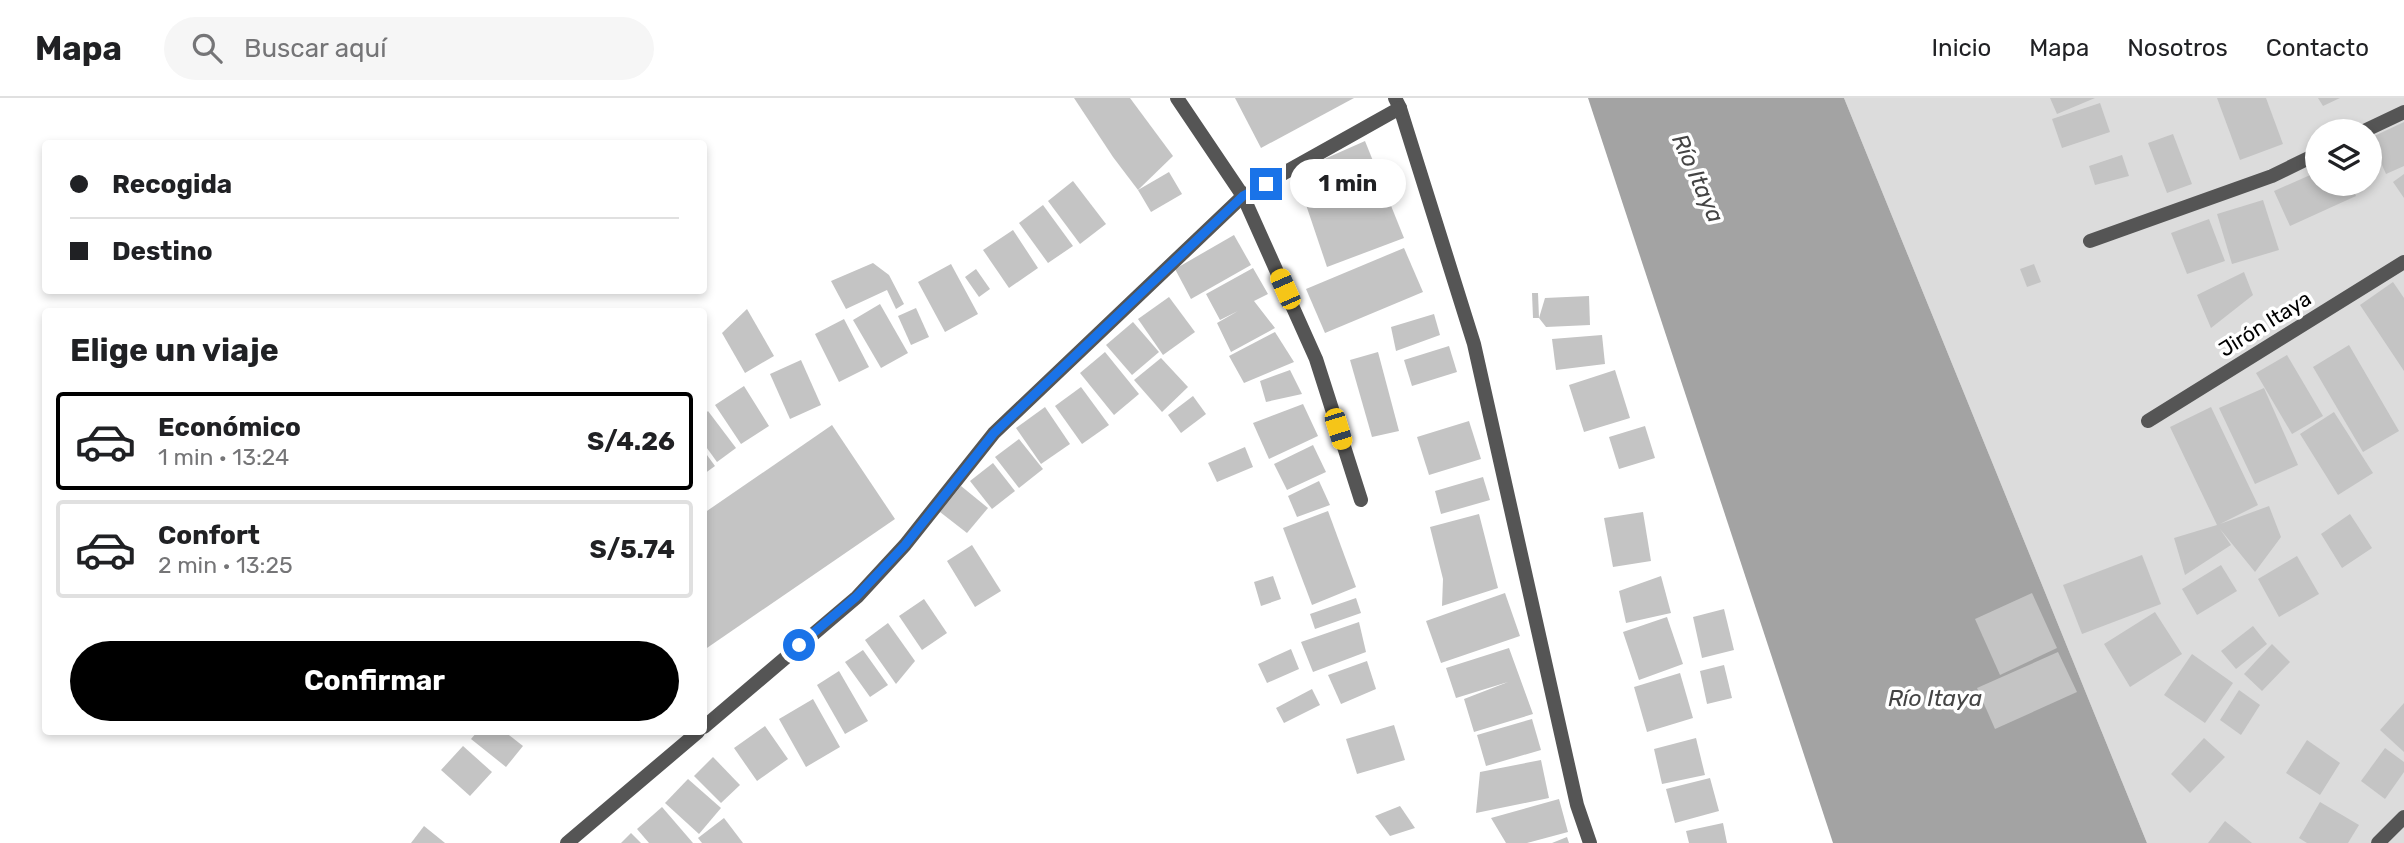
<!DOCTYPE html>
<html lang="es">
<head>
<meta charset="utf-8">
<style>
	body { margin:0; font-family:Rubik,sans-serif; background:#f6f6f6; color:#202124; height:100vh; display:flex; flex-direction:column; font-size:26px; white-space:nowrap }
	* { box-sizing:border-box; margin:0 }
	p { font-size:23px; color:#757577 }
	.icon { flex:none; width:38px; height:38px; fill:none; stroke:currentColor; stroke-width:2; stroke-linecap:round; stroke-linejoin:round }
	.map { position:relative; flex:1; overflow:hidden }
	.sheet { position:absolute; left:42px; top:210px; width:665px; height:427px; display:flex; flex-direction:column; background:#fff; border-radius:7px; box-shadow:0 4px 10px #0003 }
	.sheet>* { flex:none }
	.guide { position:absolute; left:42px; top:42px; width:665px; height:154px; border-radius:7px; box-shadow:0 4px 10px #0003; display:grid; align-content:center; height:154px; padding:0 28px; background:#fff }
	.buttons { position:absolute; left:2305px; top:21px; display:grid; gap:14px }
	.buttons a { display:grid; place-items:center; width:77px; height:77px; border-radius:50%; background:#fff; box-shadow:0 4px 10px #0003; font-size:35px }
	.end { position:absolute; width:32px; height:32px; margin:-16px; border:9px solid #1a73e8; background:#fff; box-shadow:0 0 0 4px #fff }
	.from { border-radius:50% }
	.bubble { position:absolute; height:49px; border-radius:24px; background:#fff; box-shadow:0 4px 10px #0003; font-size:23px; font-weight:700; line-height:49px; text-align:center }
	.car { position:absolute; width:21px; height:42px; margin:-21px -10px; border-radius:9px; box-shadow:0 0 5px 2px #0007; background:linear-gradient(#f5c518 24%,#345 0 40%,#f5c518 0 76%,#345 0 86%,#f5c518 0) }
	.guide b { display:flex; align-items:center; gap:24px; height:66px; font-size:26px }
	.guide b+b { border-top:2px solid #e0e0e0 }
	.guide i { width:18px; height:18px; background:#202124 }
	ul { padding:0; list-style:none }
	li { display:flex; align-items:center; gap:21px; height:98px; margin:0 14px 10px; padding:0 14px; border:4px solid #e0e0e0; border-radius:7px }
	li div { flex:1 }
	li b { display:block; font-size:26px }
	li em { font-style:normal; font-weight:700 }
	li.selected { border-color:#000 }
	li>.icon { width:63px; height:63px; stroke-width:1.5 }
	h2 { padding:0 28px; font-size:32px; line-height:84px }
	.button { display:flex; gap:14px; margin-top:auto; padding:14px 28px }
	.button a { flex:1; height:80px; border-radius:42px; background:#000; color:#fff; font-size:28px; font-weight:700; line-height:80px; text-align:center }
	header { display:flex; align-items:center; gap:42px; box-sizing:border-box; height:98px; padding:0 35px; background:#fff; border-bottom:2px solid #e0e0e0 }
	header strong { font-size:33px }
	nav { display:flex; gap:38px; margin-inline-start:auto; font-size:24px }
	.search { width:490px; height:63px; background:#f6f6f6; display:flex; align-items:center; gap:18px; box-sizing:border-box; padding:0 24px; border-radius:38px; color:#757577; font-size:26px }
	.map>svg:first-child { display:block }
</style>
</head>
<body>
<header>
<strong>Mapa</strong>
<div class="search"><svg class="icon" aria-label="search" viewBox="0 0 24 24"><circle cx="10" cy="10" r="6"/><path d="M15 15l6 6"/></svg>Buscar aquí</div>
<nav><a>Inicio</a><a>Mapa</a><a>Nosotros</a><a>Contacto</a></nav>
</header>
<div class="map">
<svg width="2404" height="745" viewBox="0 0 2404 745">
	<rect width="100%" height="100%" fill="#fff"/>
	<!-- green -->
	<path fill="#dcdcdc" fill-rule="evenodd" d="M1844 0H2404V745H2147ZM2317 33H2370V86H2317Z"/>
	<!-- water -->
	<path fill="#a3a3a3" d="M1588 0H1844L2147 745H1833Z"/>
	<!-- building -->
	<g fill="#c4c4c4">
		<path d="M1074 0H1130L1173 58 1138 92 1113 59Z"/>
		<path d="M1235 0H1354L1261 50Z"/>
		<path d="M2050 0H2095L2057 16Z"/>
		<path d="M2217 0H2266L2283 46 2240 62Z"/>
		<path d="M2318 0H2340L2323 8Z"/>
		<path d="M2100 5 2110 34 2062 50 2052 21Z"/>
		<path d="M2404 24V68L2386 76 2370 40Z"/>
		<path d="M2173 36 2192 86 2167 95 2148 45Z"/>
		<path d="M1365 43 1404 140 1327 169 1295 74Z"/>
		<path d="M2122 57 2129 78 2095 87 2089 68Z"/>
		<path d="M1169 74 1182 96 1151 114 1138 92Z"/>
		<path d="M2317 74V86H2350L2356 98 2290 128 2274 93Z"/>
		<path d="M2404 76V100L2393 84Z"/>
		<path d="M1073 83 1106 126 1080 146 1048 103Z"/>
		<path d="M2263 102 2279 152 2232 166 2217 116Z"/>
		<path d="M1043 107 1073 148 1048 165 1019 125Z"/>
		<path d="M2209 121 2225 163 2187 176 2171 135Z"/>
		<path d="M1013 132 1038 170 1009 190 983 152Z"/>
		<path d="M1234 137 1251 167 1191 201 1175 171Z"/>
		<path d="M1404 150 1423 194 1325 235 1306 191Z"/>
		<path d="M873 165 889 177 904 206 896 211 887 192 846 211 831 183Z"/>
		<path d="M951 166 978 216 945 234 918 184Z"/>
		<path d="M2034 166 2041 184 2027 189 2020 171Z"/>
		<path d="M1253 170 1268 196 1254 203 1275 230 1231 254 1217 225 1238 213 1220 222 1206 196Z"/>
		<path d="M976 171 990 191 979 199 965 179Z"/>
		<path d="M2244 174 2253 197 2211 230 2197 197Z"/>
		<path d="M2393 184 2404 200V273L2360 207Z"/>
		<path d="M1532 195H1538L1539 220H1533Z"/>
		<path d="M1589 198 1590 227 1546 229 1539 220 1545 200Z"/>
		<path d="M1169 199 1195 234 1163 257 1138 221Z"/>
		<path d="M880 206 908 255 881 270 853 222Z"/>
		<path d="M916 210 929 239 911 247 898 218Z"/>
		<path d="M747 211 774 258 745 275 722 235Z"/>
		<path d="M1434 216 1440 237 1396 253 1391 229Z"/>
		<path d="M844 221 869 269 839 284 815 236Z"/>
		<path d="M1133 224 1159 254 1132 277 1106 247Z"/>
		<path d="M1275 234 1294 264 1244 285 1229 258Z"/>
		<path d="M1602 237 1605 266 1556 272 1552 241Z"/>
		<path d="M2349 247 2399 333 2363 354 2313 269Z"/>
		<path d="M1449 248 1457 274 1412 288 1404 262Z"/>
		<path d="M1105 254 1139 296 1114 317 1080 275Z"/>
		<path d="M1378 254 1399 333 1372 339 1350 262Z"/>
		<path d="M2287 257 2323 318 2292 336 2256 275Z"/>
		<path d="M1161 260 1188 289 1162 314 1134 282Z"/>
		<path d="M801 262 821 307 790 321 770 276Z"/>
		<path d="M1290 272 1302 296 1266 304 1260 283Z"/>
		<path d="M1615 272 1630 320 1584 334 1569 287Z"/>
		<path d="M744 288 769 328 741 346 715 307Z"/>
		<path d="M1081 289 1109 327 1082 346 1055 308Z"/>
		<path d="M2264 290 2298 367 2255 386 2219 310Z"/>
		<path d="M1193 298 1206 316 1181 335 1168 317Z"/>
		<path d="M1303 306 1318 338 1269 361 1253 325Z"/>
		<path d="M1045 309 1070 346 1041 366 1016 330Z"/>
		<path d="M2211 309 2258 407 2220 426 2269 408 2281 439 2255 474 2220 431 2231 447 2185 477 2174 440 2217 427 2170 329Z"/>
		<path d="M708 313 736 350 717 364 704 346V317Z"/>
		<path d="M2334 314 2373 375 2338 397 2300 336Z"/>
		<path d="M1469 323 1481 361 1429 377 1417 339Z"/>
		<path d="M832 327 895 421 704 552V415Z"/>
		<path d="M1645 328 1655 360 1619 371 1609 339Z"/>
		<path d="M1019 341 1043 371 1019 390 995 359Z"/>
		<path d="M1313 347 1326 374 1287 392 1274 366Z"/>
		<path d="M1245 349 1253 369 1217 384 1208 365Z"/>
		<path d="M704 353 715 368 704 376Z"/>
		<path d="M993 365 1015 393 992 411 970 383Z"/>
		<path d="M1483 379 1490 402 1441 416 1435 393Z"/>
		<path d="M1319 383 1330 407 1297 419 1288 398Z"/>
		<path d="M961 388 988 410 967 435 940 414Z"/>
		<path d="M1328 413 1356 489 1312 507 1283 430Z"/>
		<path d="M1643 414 1651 463 1613 469 1604 420Z"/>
		<path d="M1479 416 1498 490 1442 508 1443 481 1430 429Z"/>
		<path d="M2350 416 2372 450 2342 470 2321 436Z"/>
		<path d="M972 447 1001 493 975 509 947 463Z"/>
		<path d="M2142 457 2161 506 2082 536 2063 487Z"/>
		<path d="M2297 458 2319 496 2279 519 2258 481Z"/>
		<path d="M2221 467 2237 493 2197 517 2182 491Z"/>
		<path d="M1273 478 1281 501 1261 508 1254 484Z"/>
		<path d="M1661 478 1671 515 1626 525 1619 493Z"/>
		<path d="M1505 495 1520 538 1441 565 1426 523Z"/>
		<path d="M2032 495 2057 550 2000 577 1975 521Z"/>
		<path d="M1356 500 1361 515 1315 531 1310 516Z"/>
		<path d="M924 501 947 535 922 552 899 518Z"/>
		<path d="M1724 511 1734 552 1702 560 1693 519Z"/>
		<path d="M2155 514 2182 556 2130 589 2104 546Z"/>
		<path d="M1667 519 1683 566 1639 582 1623 534Z"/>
		<path d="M1359 524 1366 554 1313 574 1301 544Z"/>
		<path d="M888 525 915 563 896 586 865 542Z"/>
		<path d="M2253 528 2267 546 2236 571 2221 553Z"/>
		<path d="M2272 546 2290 564 2262 593 2244 576Z"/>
		<path d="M1509 550 1533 616 1474 634 1464 601 1508 584 1456 600 1446 570Z"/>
		<path d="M1291 551 1299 571 1267 585 1258 566Z"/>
		<path d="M863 552 888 587 870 599 845 564Z"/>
		<path d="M2058 554 2077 594 1995 631 1977 590Z"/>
		<path d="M2192 556 2233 585 2205 625 2164 597Z"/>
		<path d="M1367 563 1376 591 1341 606 1328 577Z"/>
		<path d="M1724 567 1732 600 1707 606 1700 573Z"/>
		<path d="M839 573 868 623 845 636 817 587Z"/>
		<path d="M1680 575 1693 620 1647 634 1634 589Z"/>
		<path d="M1312 591 1320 607 1284 625 1276 610Z"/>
		<path d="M2239 592 2260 607 2241 637 2220 622Z"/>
		<path d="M813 601 840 649 806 669 779 621Z"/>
		<path d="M2404 605V654L2380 632Z"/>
		<path d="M1532 621 1541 652 1486 668 1477 637Z"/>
		<path d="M1394 627 1405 662 1357 676 1346 641Z"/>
		<path d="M765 628 788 661 757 683 734 650Z"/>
		<path d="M477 634H505L523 648 506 669 471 641Z"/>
		<path d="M1696 640 1705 677 1662 686 1654 651Z"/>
		<path d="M2204 640 2225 659 2190 695 2171 676Z"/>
		<path d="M2307 642 2340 665 2320 697 2286 675Z"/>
		<path d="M463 648 492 674 470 698 441 672Z"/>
		<path d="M2385 650 2404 664V674L2385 701 2361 683Z"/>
		<path d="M713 659 740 687 721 705 694 678Z"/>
		<path d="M1541 662 1549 700 1476 715 1480 674Z"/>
		<path d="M1710 680 1719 713 1675 725 1666 691Z"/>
		<path d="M688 681 721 710 699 736 665 705Z"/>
		<path d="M1559 701 1568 734 1527 745H1506L1491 720Z"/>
		<path d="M2320 704 2359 727 2348 745H2307L2299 740Z"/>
		<path d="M1400 708 1415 730 1390 738 1375 718Z"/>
		<path d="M662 709 693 745H649L637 731Z"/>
		<path d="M724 720 743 745H702L698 740Z"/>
		<path d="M2225 723 2252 745H2208Z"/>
		<path d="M1723 725 1727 745H1689L1686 733Z"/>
		<path d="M424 728 445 745H411Z"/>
		<path d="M631 735 641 745H621Z"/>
		<path d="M1567 739 1569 745H1552Z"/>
	</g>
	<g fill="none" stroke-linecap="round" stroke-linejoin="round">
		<!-- minor -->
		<g stroke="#555" stroke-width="14">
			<path d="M1177 0 1243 98 1316 261 1361 402"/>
			<path d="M1395 0 1400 10 1474 246 1577 707 1590 745"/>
			<path d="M2364 33 2404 14"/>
			<path d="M2090 143 2272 78 2317 56"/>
			<path d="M2148 323 2404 164"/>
			<path d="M704 629 857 499 905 447 994 335 1243 98 1400 10"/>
			<path d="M567 745 698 634"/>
			<path d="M2378 745 2404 719"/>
		</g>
	</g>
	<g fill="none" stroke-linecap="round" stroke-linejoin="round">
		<!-- route -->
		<path stroke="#1a73e8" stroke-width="9" d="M799 547 856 499 905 447 994 335 1243 98 1266 86"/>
	</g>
	<g text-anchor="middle" stroke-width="7" stroke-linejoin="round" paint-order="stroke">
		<!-- street labels -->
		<g font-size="21" fill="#000" stroke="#fff">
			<text transform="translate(2265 226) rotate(-32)" y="7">Jirón Itaya</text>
		</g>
		<!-- water labels -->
		<g font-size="23" font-style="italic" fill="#444" stroke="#fff">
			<text transform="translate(1698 80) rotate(66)" y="8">Río Itaya</text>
			<text x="1935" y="608">Río Itaya</text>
		</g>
	</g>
</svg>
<div class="buttons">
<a><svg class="icon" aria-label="layers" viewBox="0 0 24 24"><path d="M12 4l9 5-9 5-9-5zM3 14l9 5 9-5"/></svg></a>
</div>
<i class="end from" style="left:799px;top:547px"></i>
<i class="end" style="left:1266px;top:86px"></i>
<div class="bubble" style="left:1290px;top:61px;width:116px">1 min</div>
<i class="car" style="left:1285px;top:191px;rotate:336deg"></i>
<i class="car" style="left:1338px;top:331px;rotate:163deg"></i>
<div class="guide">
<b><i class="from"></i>Recogida</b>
<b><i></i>Destino</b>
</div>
<section class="sheet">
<h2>Elige un viaje</h2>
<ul>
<li class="selected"><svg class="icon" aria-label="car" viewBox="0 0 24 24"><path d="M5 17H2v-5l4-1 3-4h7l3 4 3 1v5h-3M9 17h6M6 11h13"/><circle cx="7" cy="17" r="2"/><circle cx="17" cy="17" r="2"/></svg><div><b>Económico</b><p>1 min · 13:24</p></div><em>S/4.26</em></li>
<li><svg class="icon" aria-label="car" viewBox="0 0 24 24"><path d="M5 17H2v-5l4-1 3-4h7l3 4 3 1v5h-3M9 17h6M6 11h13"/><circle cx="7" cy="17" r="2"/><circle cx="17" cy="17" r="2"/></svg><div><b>Confort</b><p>2 min · 13:25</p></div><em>S/5.74</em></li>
</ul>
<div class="button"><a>Confirmar</a></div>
</section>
</div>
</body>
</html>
